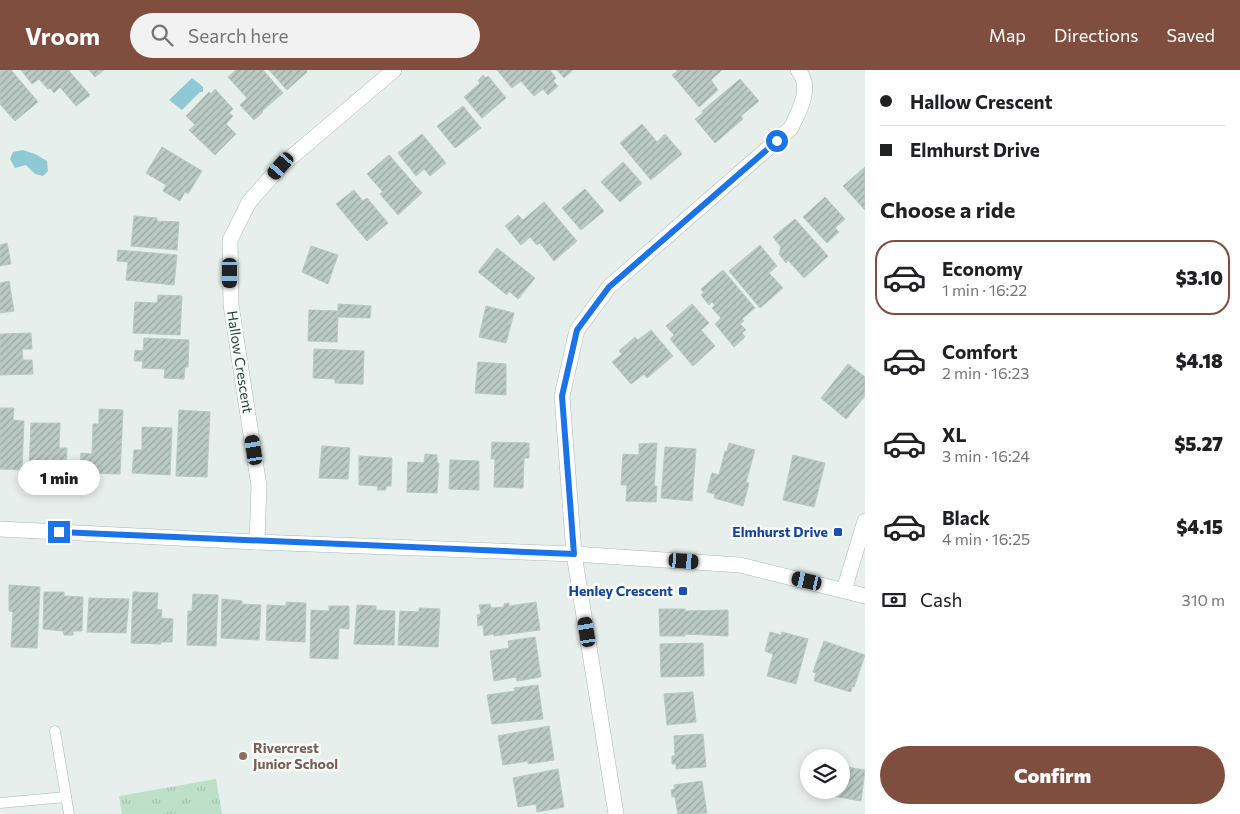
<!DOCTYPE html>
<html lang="en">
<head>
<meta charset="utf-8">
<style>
	body { margin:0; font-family:Commissioner,sans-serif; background:#f2f2f2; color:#202124; height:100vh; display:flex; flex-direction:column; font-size:19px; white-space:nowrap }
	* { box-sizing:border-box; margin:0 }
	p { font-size:16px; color:#757577 }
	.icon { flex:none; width:28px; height:28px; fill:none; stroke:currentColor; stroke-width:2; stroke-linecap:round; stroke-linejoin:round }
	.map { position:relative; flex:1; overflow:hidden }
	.side { display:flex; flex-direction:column; background:#fff; width:375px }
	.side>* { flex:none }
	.hud { display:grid; align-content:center; height:110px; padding:0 15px; background:#fff }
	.buttons { position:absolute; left:800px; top:679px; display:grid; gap:10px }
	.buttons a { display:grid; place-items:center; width:50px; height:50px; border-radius:50%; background:#fff; box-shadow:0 2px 8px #0003; font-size:25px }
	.end { position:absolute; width:22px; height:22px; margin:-11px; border:6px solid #1a73e8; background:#fff; box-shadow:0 0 0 2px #fff }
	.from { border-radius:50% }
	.bubble { position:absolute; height:35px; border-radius:18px; background:#fff; box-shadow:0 2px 8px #0003; font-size:16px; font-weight:800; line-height:35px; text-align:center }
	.car { position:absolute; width:15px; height:30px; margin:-15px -8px; border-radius:6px; box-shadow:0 0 4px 1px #0007; background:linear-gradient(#222 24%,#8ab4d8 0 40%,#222 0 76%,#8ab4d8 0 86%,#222 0) }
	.hud b { display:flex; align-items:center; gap:18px; height:48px; font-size:19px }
	.hud b+b { border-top:1px solid #e0e0e0 }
	.hud i { width:12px; height:12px; background:#202124 }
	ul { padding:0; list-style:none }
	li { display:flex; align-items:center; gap:15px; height:75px; margin:0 10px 8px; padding:0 5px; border:2px solid transparent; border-radius:20px }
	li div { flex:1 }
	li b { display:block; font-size:19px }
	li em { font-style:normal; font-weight:800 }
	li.selected { border-color:#7f4e3f }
	li>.icon { width:45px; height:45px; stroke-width:1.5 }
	h2 { padding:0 15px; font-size:22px; line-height:60px }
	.pay { display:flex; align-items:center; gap:12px; height:55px; padding:0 15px; font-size:19px }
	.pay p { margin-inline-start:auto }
	.action { display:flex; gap:10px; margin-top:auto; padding:10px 15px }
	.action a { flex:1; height:58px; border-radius:30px; background:#7f4e3f; color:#fff; font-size:20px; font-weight:800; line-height:58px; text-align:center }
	header { display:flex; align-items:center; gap:30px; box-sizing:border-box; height:70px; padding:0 25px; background:#7f4e3f; color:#fff }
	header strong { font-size:24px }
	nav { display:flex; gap:28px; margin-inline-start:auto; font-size:18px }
	.search { width:350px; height:45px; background:#f2f2f2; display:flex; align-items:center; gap:12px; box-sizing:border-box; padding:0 18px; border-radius:28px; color:#757577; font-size:19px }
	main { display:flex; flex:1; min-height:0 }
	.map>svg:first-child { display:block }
</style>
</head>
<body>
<header>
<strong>Vroom</strong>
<div class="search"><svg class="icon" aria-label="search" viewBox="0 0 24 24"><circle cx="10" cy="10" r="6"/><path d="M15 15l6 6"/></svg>Search here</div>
<nav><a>Map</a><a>Directions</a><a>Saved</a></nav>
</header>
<main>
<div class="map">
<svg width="865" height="744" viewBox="0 0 865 744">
	<defs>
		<pattern id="park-tufts" width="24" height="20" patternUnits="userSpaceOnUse" patternTransform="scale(1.25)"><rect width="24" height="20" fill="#bfe0c8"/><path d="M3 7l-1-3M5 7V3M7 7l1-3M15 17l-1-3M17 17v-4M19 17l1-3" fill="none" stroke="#a4c1ad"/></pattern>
		<pattern id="building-hatch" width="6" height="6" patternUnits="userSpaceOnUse" patternTransform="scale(1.25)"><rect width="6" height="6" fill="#bbcac4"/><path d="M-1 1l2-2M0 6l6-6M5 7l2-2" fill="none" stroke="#98a6a0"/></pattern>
	</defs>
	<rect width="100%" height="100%" fill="#e6efeb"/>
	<!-- park -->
	<path fill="url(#park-tufts)" d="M216 709 222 744H122L119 726Z"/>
	<!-- pitch -->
	<g fill="#bfe0c8">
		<path d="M211 730 213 744H176L175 736Z"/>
		<path d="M165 737 167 744H130L129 743Z"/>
	</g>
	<!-- water -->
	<g fill="#8ec9d4">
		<path d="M192 8 203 17V22H200L182 40 169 30Z"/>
		<path d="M23 80 35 84 47 91 48 101 43 106 35 104 26 95 15 98 10 89 13 82Z"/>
	</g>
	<!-- building -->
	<g fill="url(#building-hatch)" stroke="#b8c9c2">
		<path d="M2 0H11L38 32 15 51 0 34V1Z"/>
		<path d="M21 0H70L69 1 90 25 76 36 60 17 54 23 50 18 48 19 39 9 32 14Z"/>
		<path d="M89 0H104L95 7Z"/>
		<path d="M236 0H263L283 23 262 41 263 42 254 50 240 35 247 28 228 7Z"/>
		<path d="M269 0H306L307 2 287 20Z"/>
		<path d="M497 0H550L556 8 553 11 558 16 548 25 543 19 534 26 521 11 512 18Z"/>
		<path d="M557 0H573L564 8Z"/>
		<path d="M678 0H722L711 10 718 20 699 37 672 5Z"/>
		<path d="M483 5 486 8 488 6 506 28 482 48 464 27 480 13 478 11Z"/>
		<path d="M740 9 759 31 741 46 743 49 715 73 695 49 703 43 702 41Z"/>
		<path d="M215 19 233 39 229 43 233 46 226 54 236 64 215 85 189 60 195 55 186 46 209 22 211 24Z"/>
		<path d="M463 36 481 58 455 78 437 56Z"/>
		<path d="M642 54 657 72 665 64 682 84 651 110 620 73Z"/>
		<path d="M422 64 446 93 430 106 424 99 416 106 398 83Z"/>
		<path d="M162 77 202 101 188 124 185 122 180 131 163 121 166 115 146 103Z"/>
		<path d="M389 85 422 123 398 145 380 124 383 122 367 104Z"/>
		<path d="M623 92 642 113 620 132 601 112Z"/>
		<path d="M865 97V140L843 116Z"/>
		<path d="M585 119 604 141 581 160 562 138Z"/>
		<path d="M354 120 363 131 367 128 388 153 367 171 336 134Z"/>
		<path d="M825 127 845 149 835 158 839 162 827 173 803 147Z"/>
		<path d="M544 132 577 171 554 191 540 173 537 175 530 167 521 175 505 156 518 145 523 150Z"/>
		<path d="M134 146 157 148V151L179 152 177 180 131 176Z"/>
		<path d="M795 149 828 186 804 208 788 190 786 193 779 184 781 177 773 167Z"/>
		<path d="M7 173 11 194 0 196V175Z"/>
		<path d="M760 175 777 196 769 203 783 218 760 238 729 201Z"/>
		<path d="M311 176 338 185 328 214 302 202Z"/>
		<path d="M497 178 535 208 518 229 509 221 507 225 478 202Z"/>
		<path d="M118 180 177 185 174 215 126 210 128 192 117 191Z"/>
		<path d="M723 200 755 238 742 249 744 251 740 254 746 260 742 263 745 267 734 277 715 254 721 248 712 238 715 235 712 232 709 235 701 225 704 223 701 219Z"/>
		<path d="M9 211 14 241 0 243V213Z"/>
		<path d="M158 225 182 226 180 265 133 263 135 232 157 233Z"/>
		<path d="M338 234 371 236 370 248 338 247 337 272 308 271 309 240 338 241Z"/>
		<path d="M692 234 709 253 701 260 715 276 693 296 670 269 674 265 666 256Z"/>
		<path d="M486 236 514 243 506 273 479 267Z"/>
		<path d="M651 260 673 286 647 308 644 304 631 314 612 292 622 284 619 281 635 267 638 270Z"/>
		<path d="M31 263 32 279H22L23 290H32L33 304 0 305V264Z"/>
		<path d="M144 268 189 270 188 297H185L184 309 164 308 165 299 142 298 143 291H134L135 280 143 281Z"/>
		<path d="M314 279 364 281 363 314 335 313V309L313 308Z"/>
		<path d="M478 292 506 294V325L475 323Z"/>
		<path d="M848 294 865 307V326L846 349 821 328Z"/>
		<path d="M0 338H14L13 350 24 351 22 400 0 399Z"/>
		<path d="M99 339 123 340 120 404 80 403 81 383 92 384 93 354H99Z"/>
		<path d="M179 340 210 342 207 407 176 406Z"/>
		<path d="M31 353H60L59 378H67L66 397H55V401L29 400Z"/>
		<path d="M142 357 172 358 170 405 132 403 134 380H142Z"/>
		<path d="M492 372 529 373V388H524L523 418 494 417 495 389H491Z"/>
		<path d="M657 373 654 416H657L656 432 626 431 627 415H621L623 384 639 385V374Z"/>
		<path d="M729 373 755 380 746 412 749 413 743 436 714 428 715 424 707 422 712 403 719 405 725 381H727Z"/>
		<path d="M322 376 350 378 348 409 319 408Z"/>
		<path d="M665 377 696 379 692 431 661 428Z"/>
		<path d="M425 384 437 385V393H439L437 423 407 422 408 392 424 393Z"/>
		<path d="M793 385 825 393 814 437 783 430Z"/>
		<path d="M359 386 392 388 391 416H386V420H377L378 416 359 415Z"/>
		<path d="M450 390 479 391V420L449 419Z"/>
		<path d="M9 515 40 517 37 578 11 577 13 542 9 541Z"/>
		<path d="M44 522H64V526L83 527 82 561H73V565H64L63 561 43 559Z"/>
		<path d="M133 522 158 523 157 539 162 540 161 548 173 549 172 572H161V574L131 573Z"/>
		<path d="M193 524 218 525 216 576 187 575 188 541H192Z"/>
		<path d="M89 528 129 529 126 563 87 562Z"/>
		<path d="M222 529 242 531V534L261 535 259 570 221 568Z"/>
		<path d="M286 532 306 533 305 572 266 570 267 535 286 536Z"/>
		<path d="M536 532 540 560 494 566V564L484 566 483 555 478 556 477 545 481 544 479 535 490 534 491 538 504 537V534L509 533V536Z"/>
		<path d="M357 535 376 536V540L395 541 394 575 354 574Z"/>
		<path d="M329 536H349V559L339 558 338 589 310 588 311 540 329 541Z"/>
		<path d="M419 538 440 539 438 577 398 575 400 541 419 542Z"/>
		<path d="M659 539H685V541L728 540V566L685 564V566H660Z"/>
		<path d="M770 562 781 565 782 562 808 569 796 614 767 606 773 584 765 581Z"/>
		<path d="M535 567 541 607 517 611 516 607 494 611 490 581 509 578 508 571Z"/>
		<path d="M824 571 865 585 854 617 852 616 851 622 814 611 816 603 813 602Z"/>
		<path d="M703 573 704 606 661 607 660 574Z"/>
		<path d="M538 615 543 649 492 654 487 625 515 621 514 618Z"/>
		<path d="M693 622 696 652 667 655 664 624Z"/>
		<path d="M549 656 554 690 528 694V691L503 695 498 666Z"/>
		<path d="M703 664 706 697 676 699V694H672V686H675L674 666Z"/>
		<path d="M841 696 865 700 861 731 833 726 834 720H841Z"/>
		<path d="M558 699 564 737 537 742 536 734 518 737 513 708Z"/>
		<path d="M702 711 707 743 678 744 675 727H672L671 720 675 719 674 715Z"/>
	</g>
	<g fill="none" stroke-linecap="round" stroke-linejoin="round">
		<defs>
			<g id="service">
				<path d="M55 661 69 744"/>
				<path d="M0 733 66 727"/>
			</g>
			<g id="minor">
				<path d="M0 459 257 472 574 484 740 495 865 526"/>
				<path d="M257 472 259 416 231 235 230 170 249 132 281 96 394 0"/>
				<path d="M844 520 865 451"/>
				<path d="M616 744 574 484 562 326 577 260 609 217 791 58C799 41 813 18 798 0"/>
			</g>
		</defs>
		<!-- service casing -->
		<use href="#service" stroke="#a8b8b2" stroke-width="11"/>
		<!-- minor casing -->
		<use href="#minor" stroke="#a8b8b2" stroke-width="16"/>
		<!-- service -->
		<use href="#service" stroke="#fff" stroke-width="10"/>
		<!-- minor -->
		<use href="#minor" stroke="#fff" stroke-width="15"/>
	</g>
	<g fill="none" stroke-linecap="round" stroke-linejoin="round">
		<!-- route -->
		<path stroke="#1a73e8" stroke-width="6" d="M59 462 574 484 562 326 577 260 609 217 777 71"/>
	</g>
	<!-- markers -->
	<g fill="#1a4fb4" stroke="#f7fbf9" stroke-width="2">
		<rect x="833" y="457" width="10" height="10" rx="2.5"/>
		<rect x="678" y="516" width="10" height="10" rx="2.5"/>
	</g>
	<circle fill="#8d6e63" stroke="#f7fbf9" stroke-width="2" cx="243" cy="686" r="5"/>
	<g text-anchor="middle" stroke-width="5" stroke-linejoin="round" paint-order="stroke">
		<!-- street labels -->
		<g font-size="14" fill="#24423a" stroke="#f7fbf9">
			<text transform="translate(240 292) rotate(81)" y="5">Hallow Crescent</text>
		</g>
		<!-- transit labels -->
		<g font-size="14" font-weight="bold" fill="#164399" stroke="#f7fbf9" text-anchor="end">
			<text x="828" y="467">Elmhurst Drive</text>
			<text x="673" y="526">Henley Crescent</text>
		</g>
		<!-- education labels -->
		<g font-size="14" font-weight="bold" fill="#785e54" stroke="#f7fbf9" text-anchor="start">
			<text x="253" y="683">Rivercrest<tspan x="253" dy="16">Junior School</tspan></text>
		</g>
	</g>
</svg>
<div class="buttons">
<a><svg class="icon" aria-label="layers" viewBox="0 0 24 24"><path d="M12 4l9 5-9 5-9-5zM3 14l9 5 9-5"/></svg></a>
</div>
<i class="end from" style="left:777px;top:71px"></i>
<i class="end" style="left:59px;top:462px"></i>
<div class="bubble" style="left:18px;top:390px;width:82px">1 min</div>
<i class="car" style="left:281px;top:96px;rotate:221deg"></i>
<i class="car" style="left:230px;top:203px;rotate:180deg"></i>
<i class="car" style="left:254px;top:380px;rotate:351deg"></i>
<i class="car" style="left:684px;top:491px;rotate:94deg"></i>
<i class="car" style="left:807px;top:511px;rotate:283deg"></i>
<i class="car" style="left:587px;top:562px;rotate:351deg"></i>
</div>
<section class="side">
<div class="hud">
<b><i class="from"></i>Hallow Crescent</b>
<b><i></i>Elmhurst Drive</b>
</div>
<h2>Choose a ride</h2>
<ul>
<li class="selected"><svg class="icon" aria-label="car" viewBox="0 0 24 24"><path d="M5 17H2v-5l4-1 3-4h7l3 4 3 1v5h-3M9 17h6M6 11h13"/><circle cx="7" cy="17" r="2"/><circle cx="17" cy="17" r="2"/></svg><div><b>Economy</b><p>1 min · 16:22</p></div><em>$3.10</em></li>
<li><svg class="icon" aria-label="car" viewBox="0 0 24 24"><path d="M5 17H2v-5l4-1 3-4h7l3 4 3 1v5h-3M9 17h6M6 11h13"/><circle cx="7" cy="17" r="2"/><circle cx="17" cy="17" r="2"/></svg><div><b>Comfort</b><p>2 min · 16:23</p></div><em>$4.18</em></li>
<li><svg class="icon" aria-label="car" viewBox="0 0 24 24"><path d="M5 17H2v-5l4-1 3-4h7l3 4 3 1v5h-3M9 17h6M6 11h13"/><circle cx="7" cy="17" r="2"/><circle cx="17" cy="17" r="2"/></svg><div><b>XL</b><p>3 min · 16:24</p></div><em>$5.27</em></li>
<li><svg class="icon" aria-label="car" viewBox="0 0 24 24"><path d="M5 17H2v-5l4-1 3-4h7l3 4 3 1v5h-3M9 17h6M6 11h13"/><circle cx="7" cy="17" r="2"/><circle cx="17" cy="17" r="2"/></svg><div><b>Black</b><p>4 min · 16:25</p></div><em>$4.15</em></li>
</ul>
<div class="pay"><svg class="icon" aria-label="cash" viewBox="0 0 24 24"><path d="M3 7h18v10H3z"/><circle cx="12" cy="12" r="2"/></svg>Cash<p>310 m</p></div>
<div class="action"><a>Confirm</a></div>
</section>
</main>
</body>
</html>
